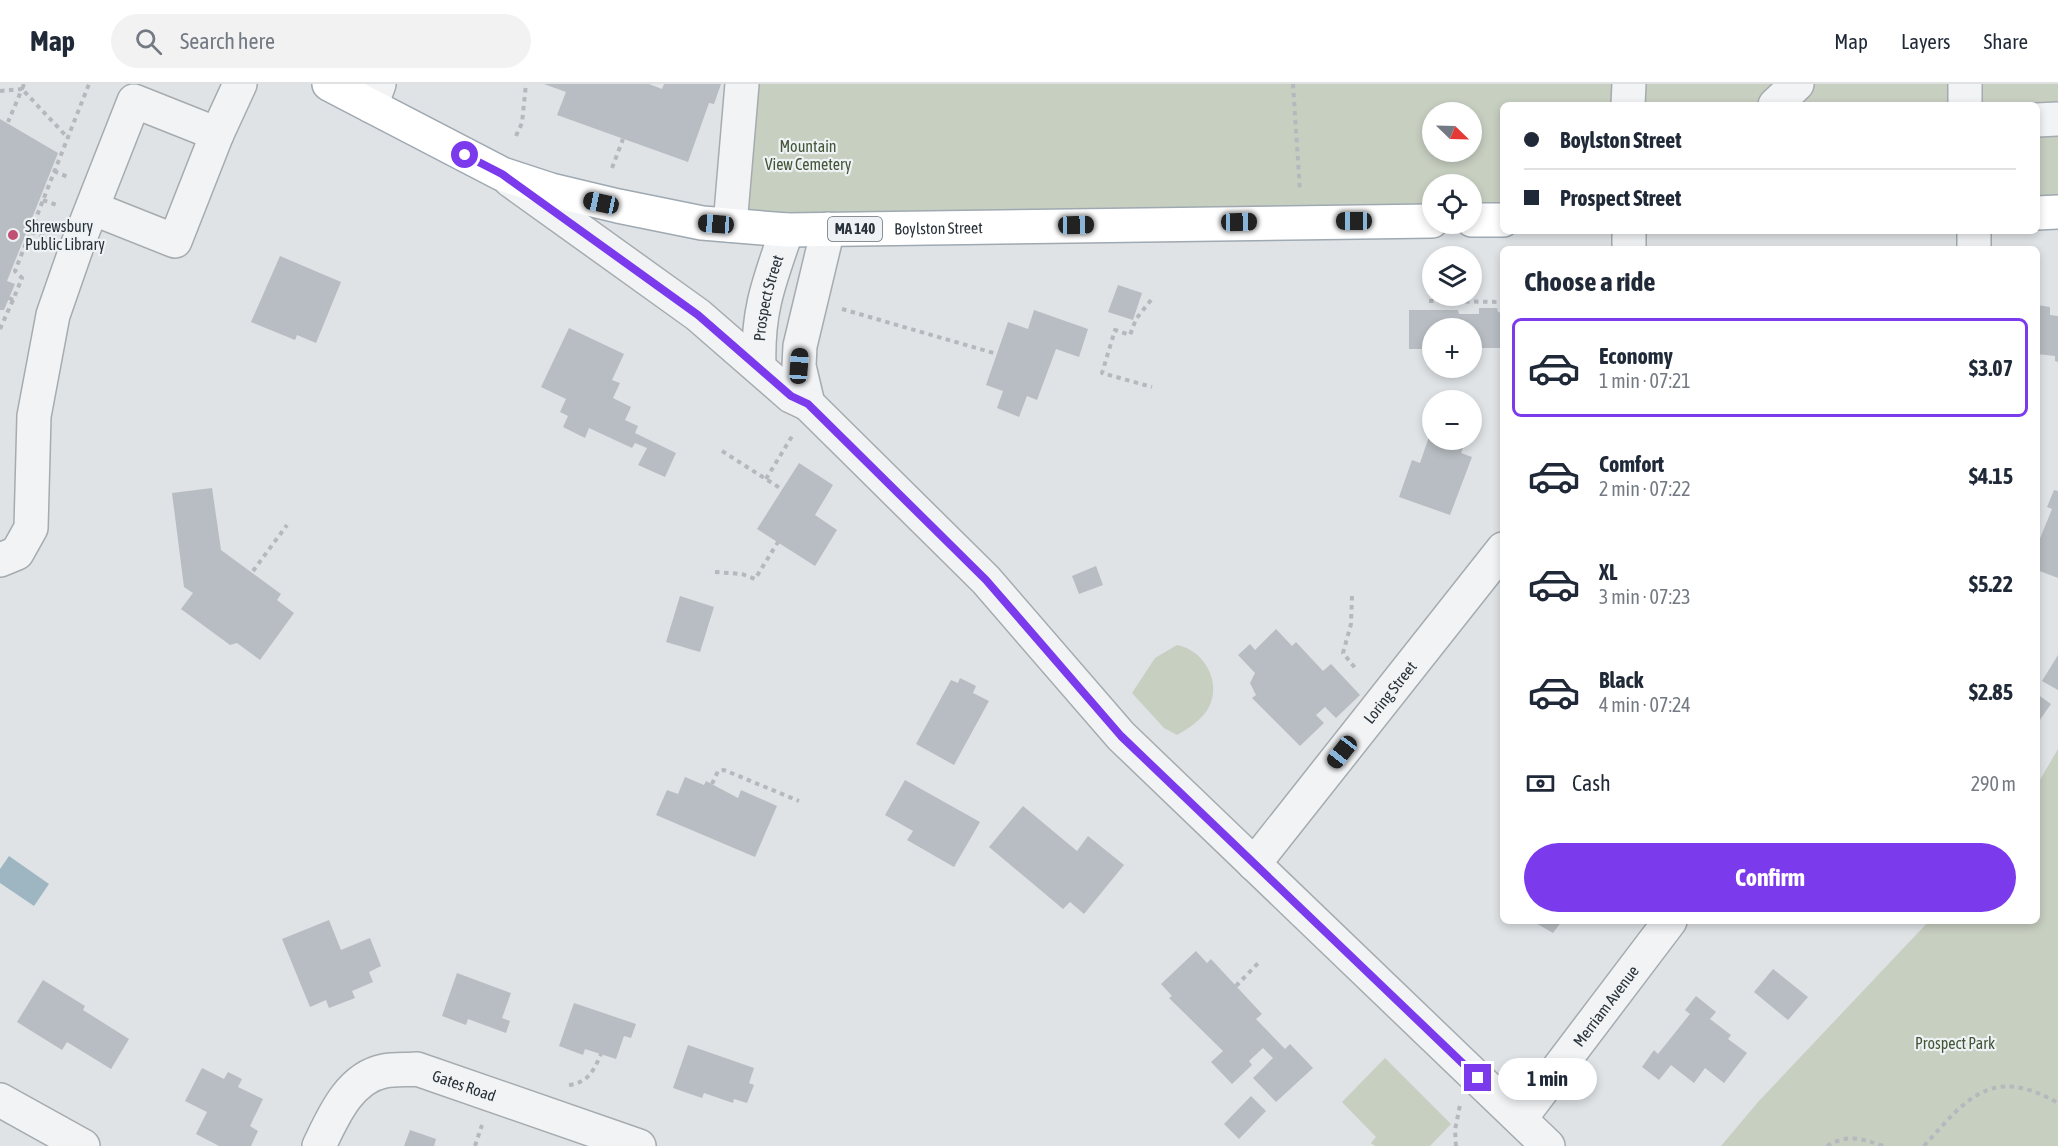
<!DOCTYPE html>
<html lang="en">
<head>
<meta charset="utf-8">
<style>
	body { margin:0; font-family:"Asap Condensed",sans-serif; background:#f2f2f3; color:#1f2937; height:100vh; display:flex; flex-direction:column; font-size:22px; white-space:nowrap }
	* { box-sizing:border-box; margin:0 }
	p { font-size:20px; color:#747a83 }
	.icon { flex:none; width:33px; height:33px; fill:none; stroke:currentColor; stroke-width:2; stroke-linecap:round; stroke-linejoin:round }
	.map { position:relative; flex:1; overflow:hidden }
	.panel { position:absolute; left:1500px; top:162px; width:540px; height:678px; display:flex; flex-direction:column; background:#fff; border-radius:9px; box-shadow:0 3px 9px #0003 }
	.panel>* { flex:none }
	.hud { position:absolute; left:1500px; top:18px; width:540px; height:132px; border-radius:9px; box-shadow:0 3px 9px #0003; display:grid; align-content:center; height:132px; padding:0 24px; background:#fff }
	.needle { width:39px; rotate:113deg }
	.fabs { position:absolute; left:1422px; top:18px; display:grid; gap:12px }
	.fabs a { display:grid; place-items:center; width:60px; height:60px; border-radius:50%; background:#fff; box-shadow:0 3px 9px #0003; font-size:30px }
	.end { position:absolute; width:27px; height:27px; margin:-14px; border:8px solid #7c3aed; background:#fff; box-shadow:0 0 0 3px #fff }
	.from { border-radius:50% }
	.bubble { position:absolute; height:42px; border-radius:21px; background:#fff; box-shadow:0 3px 9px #0003; font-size:20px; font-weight:700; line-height:42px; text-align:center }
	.car { position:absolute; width:18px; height:36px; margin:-18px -9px; border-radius:8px; box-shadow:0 0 4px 2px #0007; background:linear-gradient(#222 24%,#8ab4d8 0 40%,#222 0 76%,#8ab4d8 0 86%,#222 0) }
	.hud b { display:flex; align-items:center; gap:21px; height:57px; font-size:22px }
	.hud b+b { border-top:2px solid #e0e1e3 }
	.hud i { width:15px; height:15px; background:#1f2937 }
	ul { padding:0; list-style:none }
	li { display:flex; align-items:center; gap:18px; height:99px; margin:0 12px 9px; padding:0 12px; border:3px solid transparent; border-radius:9px }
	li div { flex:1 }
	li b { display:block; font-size:22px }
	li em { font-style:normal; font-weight:700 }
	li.active { border-color:#7c3aed }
	li>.icon { width:54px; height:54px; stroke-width:1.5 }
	h2 { padding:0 24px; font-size:27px; line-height:72px }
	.pay { display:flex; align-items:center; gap:15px; height:66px; padding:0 24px; font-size:22px }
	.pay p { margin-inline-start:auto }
	.cta { display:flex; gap:12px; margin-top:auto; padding:12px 24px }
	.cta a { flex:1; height:69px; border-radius:36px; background:#7c3aed; color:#fff; font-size:24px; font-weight:700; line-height:69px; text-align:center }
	header { display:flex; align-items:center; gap:36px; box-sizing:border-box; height:84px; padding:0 30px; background:#fff; border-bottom:2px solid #e0e1e3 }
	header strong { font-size:28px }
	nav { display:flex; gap:33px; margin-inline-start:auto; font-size:21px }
	.search { width:420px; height:54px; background:#f2f2f3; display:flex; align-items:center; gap:15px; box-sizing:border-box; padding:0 21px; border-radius:33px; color:#747a83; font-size:22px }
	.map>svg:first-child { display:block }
</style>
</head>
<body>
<header>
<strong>Map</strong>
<div class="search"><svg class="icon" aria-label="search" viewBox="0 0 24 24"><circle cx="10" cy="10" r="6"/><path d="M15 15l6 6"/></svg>Search here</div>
<nav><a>Map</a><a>Layers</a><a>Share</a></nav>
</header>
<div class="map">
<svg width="2058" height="1062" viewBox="0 0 2058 1062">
	<rect width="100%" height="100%" fill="#dfe3e6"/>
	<!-- green -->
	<g fill="#c7cfc1" fill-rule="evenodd">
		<path d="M742 0H2058V128L2037 129V21H1503V136H1472V100H1432V137L730 141ZM1432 28H1472V68H1432Z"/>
		<path d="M1177 561C1204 566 1222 598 1209 623 1203 635 1188 645 1177 651L1164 644 1132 609 1155 574Z"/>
		<path d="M2058 665V1062H1721L1758 1018 1929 837H2037V701Z"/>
		<path d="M1385 974 1451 1040 1430 1062H1375L1371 1059 1376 1053 1342 1018Z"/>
	</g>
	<!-- water -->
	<path fill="#9eb6c2" d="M9 772 49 800 34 822 0 799V785Z"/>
	<!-- building -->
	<g fill="#b7bdc2">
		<path d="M544 0H649L662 5 664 0H721L714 20 709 19 688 78 557 31 566 8Z"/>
		<path d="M0 35 58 69 7 197 15 200 4 226H0Z"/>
		<path d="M280 172 341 198 316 259 297 251 295 256 251 238Z"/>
		<path d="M1118 201 1142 209 1133 236 1108 228Z"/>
		<path d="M2037 221 2050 223V231L2058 232V278L2055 277V272L2037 270Z"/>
		<path d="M1479 224H1497L1498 228 1503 229V264H1472V244H1432V265H1409V226H1458L1459 230H1479Z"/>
		<path d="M1034 226 1088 245 1079 273 1056 265 1037 316 1027 312 1019 333 997 324 1003 307 986 301 1008 238 1028 245Z"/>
		<path d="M569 244 624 270 612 296 620 299 613 314 631 323 625 336 638 342 635 349 676 369 665 393 638 381 647 364 635 359 632 364 589 344 585 354 563 343 568 332 560 328 566 315 541 303Z"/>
		<path d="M1432 344V356H1466L1461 369 1472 373 1450 431 1399 413 1412 376 1420 379Z"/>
		<path d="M799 379 833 401 815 431 837 446 815 482 757 445Z"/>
		<path d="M212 404 221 466 281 510 277 516 294 529 260 576 237 559 230 561 181 525 193 509 184 503 172 409Z"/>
		<path d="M2054 406 2058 407V494L2037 486V462L2052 425 2047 423Z"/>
		<path d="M1096 482 1103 501 1079 510 1072 492Z"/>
		<path d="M680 512 714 523 700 568 666 558Z"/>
		<path d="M1276 545 1292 562 1296 558 1323 587 1331 580 1360 611 1336 634 1325 623 1316 631 1324 639 1300 662 1252 614 1256 611 1250 599 1255 589 1238 571 1250 560 1255 566Z"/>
		<path d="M2058 571V606L2042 597Z"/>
		<path d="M960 594 976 602 973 609 989 617 954 681 916 660 951 596 958 599Z"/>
		<path d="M2037 610 2051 620 2037 640Z"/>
		<path d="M685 693 704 701 706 697 738 714 741 706 777 722 755 773 656 731 667 706 678 710Z"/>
		<path d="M905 696 980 738 954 783 907 756 913 747 885 731Z"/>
		<path d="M1023 722 1077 767 1088 752 1124 781 1084 830 1070 818 1063 825 989 763Z"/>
		<path d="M329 836 341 866 370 854 381 882 369 888 373 898 352 907 355 914 329 924 326 916 310 923 282 855Z"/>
		<path d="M1532 837H1562L1553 849Z"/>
		<path d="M1196 867 1207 879 1211 875 1262 930 1256 935 1285 965 1290 960 1313 984 1276 1018 1253 994 1273 974 1263 964 1249 977 1252 981 1232 1000 1211 978 1223 967 1169 914 1172 912 1161 900Z"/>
		<path d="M1773 885 1808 913 1788 936 1754 908Z"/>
		<path d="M457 889 511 909 502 934 510 937 506 949 468 935 466 941 442 932Z"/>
		<path d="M43 896 85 922 83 926 129 955 111 985 67 958 62 966 17 938Z"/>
		<path d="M1696 912 1716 928 1710 935 1731 951 1728 955 1747 969 1724 999 1705 984 1694 999 1671 981 1659 996 1642 983 1654 966 1658 970 1690 930 1685 926Z"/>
		<path d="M574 919 636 940 631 954 624 952 616 975 585 965 583 971 559 962Z"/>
		<path d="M688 961 754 984 749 999 754 1001 747 1019 734 1015 733 1019 704 1009 702 1014 673 1004Z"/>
		<path d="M202 984 224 995 228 988 242 995 238 1003 263 1015 250 1042 258 1047 251 1062H219L196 1050 207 1028 185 1017Z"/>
		<path d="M1251 1012 1266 1027 1239 1055 1224 1040Z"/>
		<path d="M410 1046 436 1055 434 1062H404Z"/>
	</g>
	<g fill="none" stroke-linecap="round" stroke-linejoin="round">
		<defs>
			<g id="minor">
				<path d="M1628 21 1629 0"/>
				<path d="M1775 21 1797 0"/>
				<path d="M1965 21V0"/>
				<path d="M371 22 379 0"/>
				<path d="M2037 36 2058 35"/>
				<path d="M217 50 240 0"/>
				<path d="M510 96 698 231 791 312 808 320 986 496 1121 652 1548 1062"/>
				<path d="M730 141 742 0"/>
				<path d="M1629 165V147"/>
				<path d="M1974 165V147"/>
				<path id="s1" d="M759 283C757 227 769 198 787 146"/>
				<path d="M808 320 799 282 800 262 828 145"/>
				<path d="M0 476 17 469 31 444 34 332 53 231 77 162 134 17 217 50 175 157 92 124"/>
				<path id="s2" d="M1254 780 1503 465"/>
				<path d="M0 1016 83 1062"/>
				<path id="s3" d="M1520 1035 1670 837"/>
				<path id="s4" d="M319 1062C333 1033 349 994 384 987 395 985 407 986 417 985L639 1062"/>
			</g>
			<g id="major">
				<path id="s5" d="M329 0 502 90 551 106 618 122 702 139 787 146 1432 137"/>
				<path d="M2037 129 2058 128"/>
				<path d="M1472 136H1503"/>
			</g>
		</defs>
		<!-- minor casing -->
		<use href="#minor" stroke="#a5abaf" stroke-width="36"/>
		<!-- major casing -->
		<use href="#major" stroke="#9fa9b1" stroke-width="36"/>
		<!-- path -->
		<g stroke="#b5b9bd" stroke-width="4" stroke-dasharray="4.5 4.5" stroke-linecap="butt">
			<path d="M24 0 22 5 68 54"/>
			<path d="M1293 0 1300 107"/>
			<path d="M0 7 22 5 8 38"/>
			<path d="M516 52 522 39 526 0"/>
			<path d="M612 84 623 55"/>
			<path d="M54 87 70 94"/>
			<path d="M43 116 59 122"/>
			<path d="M31 148 47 154"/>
			<path d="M9 214 13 216 22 194 15 187 89 0"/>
			<path d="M1151 216 1136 235 1130 251 1115 246 1102 289 1152 303"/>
			<path d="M1429 217 1503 218"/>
			<path d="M842 225 997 270"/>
			<path d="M0 245 13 216"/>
			<path d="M722 367 783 406"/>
			<path d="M766 395 794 349"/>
			<path d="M253 487 287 441"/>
			<path d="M715 488 742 490 755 495 778 458"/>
			<path d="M1352 512 1351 540 1343 569 1355 584"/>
			<path d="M712 700 718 687 724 686 799 717"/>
			<path d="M1236 902 1260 877"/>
			<path d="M569 1001C588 999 594 986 601 970"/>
			<path d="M475 1062 482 1041"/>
			<path d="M1456 1062 1455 1046 1460 1021"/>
			<path d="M1827 1062C1847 1050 1861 1054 1883 1062"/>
			<path d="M1924 1062C1967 1014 1992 981 2058 1019"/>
		</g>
		<!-- minor -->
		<use href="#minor" stroke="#f1f3f5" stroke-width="33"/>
		<!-- major -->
		<use href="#major" stroke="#fff" stroke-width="33"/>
	</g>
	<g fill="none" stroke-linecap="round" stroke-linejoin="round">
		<!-- route -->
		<path stroke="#7c3aed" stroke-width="8" d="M465 71 502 90 698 231 791 312 808 320 986 496 1121 652 1478 994"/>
	</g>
	<!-- markers -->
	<circle fill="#be5174" stroke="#eef2f4" stroke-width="2" cx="13" cy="151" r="6"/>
	<g text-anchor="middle" stroke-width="4.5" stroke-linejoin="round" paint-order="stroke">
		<!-- shield labels -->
		<rect fill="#eef2f4" stroke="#656c72" stroke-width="1.5" x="828" y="133" width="54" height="24" rx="4.5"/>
		<g font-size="15" font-weight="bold" fill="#2a333b">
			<text x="855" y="150">MA 140</text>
		</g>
		<!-- park labels -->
		<g font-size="16" fill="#435638" stroke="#eef2f4">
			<text x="808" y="68">Mountain<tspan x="808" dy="18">View Cemetery</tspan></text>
			<text x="1955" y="965">Prospect Park</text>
		</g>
		<!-- poi labels -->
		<g font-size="16" fill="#2a333b" stroke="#eef2f4" text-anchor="start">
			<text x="25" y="148">Shrewsbury<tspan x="25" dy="18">Public Library</tspan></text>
		</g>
		<!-- street labels -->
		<g font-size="16" fill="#2a333b" stroke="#eef2f4">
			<text dy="6" stroke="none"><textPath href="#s5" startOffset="638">Boylston Street</textPath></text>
			<text dy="6" stroke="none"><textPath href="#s1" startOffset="70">Prospect Street</textPath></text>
			<text dy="6" stroke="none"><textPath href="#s2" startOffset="219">Loring Street</textPath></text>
			<text dy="6" stroke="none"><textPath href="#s3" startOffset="142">Merriam Avenue</textPath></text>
			<text dy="6" stroke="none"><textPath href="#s4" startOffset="186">Gates Road</textPath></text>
		</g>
	</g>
</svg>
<div class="fabs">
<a><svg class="needle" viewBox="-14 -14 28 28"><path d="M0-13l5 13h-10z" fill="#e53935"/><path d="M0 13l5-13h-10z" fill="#747a83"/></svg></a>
<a><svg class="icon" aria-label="locate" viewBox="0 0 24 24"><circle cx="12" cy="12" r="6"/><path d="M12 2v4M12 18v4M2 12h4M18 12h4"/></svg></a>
<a><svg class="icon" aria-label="layers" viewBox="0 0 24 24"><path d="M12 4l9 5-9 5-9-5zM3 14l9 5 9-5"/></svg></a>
<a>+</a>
<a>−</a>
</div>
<i class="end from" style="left:465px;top:71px"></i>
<i class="end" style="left:1478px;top:994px"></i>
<div class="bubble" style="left:1498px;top:974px;width:99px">1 min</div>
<i class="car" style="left:601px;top:119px;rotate:282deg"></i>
<i class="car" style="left:1354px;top:137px;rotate:270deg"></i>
<i class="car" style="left:1239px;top:138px;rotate:89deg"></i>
<i class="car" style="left:716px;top:140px;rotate:274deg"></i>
<i class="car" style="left:1076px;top:141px;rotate:89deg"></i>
<i class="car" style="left:799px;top:282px;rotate:4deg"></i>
<i class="car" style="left:1342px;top:668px;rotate:218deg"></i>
<div class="hud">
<b><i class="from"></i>Boylston Street</b>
<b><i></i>Prospect Street</b>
</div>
<section class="panel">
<h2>Choose a ride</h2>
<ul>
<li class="active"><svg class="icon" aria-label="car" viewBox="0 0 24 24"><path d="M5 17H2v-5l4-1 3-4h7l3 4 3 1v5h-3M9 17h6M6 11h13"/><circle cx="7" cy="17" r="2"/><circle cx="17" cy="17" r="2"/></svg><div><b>Economy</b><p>1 min · 07:21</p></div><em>$3.07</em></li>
<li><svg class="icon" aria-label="car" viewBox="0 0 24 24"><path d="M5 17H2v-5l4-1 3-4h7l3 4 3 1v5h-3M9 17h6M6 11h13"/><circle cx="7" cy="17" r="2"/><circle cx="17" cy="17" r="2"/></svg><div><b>Comfort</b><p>2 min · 07:22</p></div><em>$4.15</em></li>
<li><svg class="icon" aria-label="car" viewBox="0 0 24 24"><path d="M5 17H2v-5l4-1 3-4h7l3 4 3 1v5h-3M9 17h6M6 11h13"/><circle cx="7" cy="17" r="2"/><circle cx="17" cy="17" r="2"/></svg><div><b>XL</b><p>3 min · 07:23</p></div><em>$5.22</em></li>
<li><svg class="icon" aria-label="car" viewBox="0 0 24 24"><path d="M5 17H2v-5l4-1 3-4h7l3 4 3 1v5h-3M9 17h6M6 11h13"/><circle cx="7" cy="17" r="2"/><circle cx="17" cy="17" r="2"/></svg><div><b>Black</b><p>4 min · 07:24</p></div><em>$2.85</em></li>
</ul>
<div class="pay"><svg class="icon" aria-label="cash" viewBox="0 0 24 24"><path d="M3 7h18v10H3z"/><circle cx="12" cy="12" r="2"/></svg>Cash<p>290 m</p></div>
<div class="cta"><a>Confirm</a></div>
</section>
</div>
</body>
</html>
